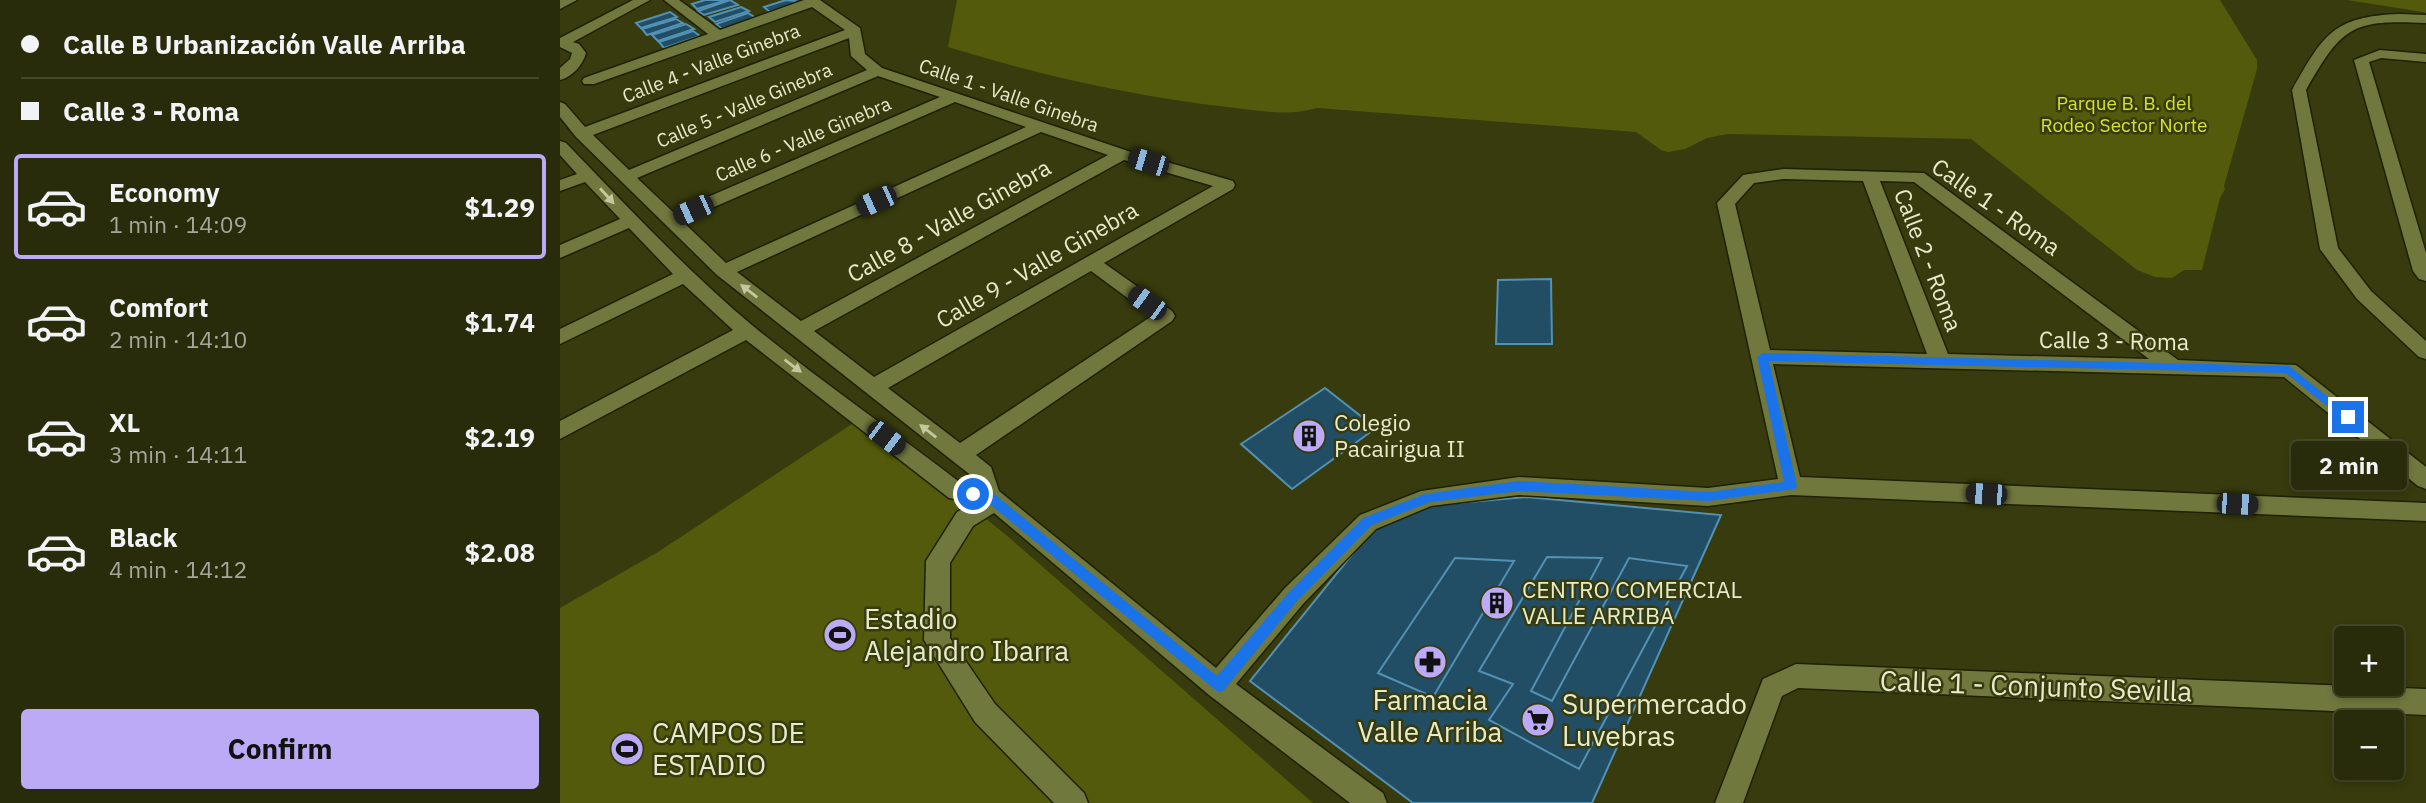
<!DOCTYPE html>
<html lang="en">
<head>
<meta charset="utf-8">
<style>
	body { margin:0; font-family:"IBM Plex Sans",sans-serif; background:#353818; color:#f1f3f6; height:100vh; display:flex; flex-direction:column; font-size:26px; white-space:nowrap }
	* { box-sizing:border-box; margin:0 }
	p { font-size:23px; color:#a5a79c }
	.icon { flex:none; width:38px; height:38px; fill:none; stroke:currentColor; stroke-width:2; stroke-linecap:round; stroke-linejoin:round }
	.map { position:relative; flex:1; overflow:hidden }
	.details { display:flex; flex-direction:column; background:#292c0a; width:560px }
	.details>* { flex:none }
	.guide { display:grid; align-content:center; height:154px; padding:0 21px; background:#292c0a }
	.controls { position:absolute; left:1774px; top:626px; display:grid; gap:14px }
	.controls a { display:grid; place-items:center; width:70px; height:70px; border-radius:7px; background:#292c0a; box-shadow:0 4px 10px #0003,0 0 0 2px #45482b; font-size:35px }
	.end { position:absolute; width:32px; height:32px; margin:-16px; border:9px solid #1a73e8; background:#fff; box-shadow:0 0 0 4px #fff }
	.from { border-radius:50% }
	.bubble { position:absolute; height:49px; border-radius:7px; background:#292c0a; box-shadow:0 4px 10px #0003,0 0 0 2px #45482b; font-size:23px; font-weight:800; line-height:49px; text-align:center }
	.car { position:absolute; width:21px; height:42px; margin:-21px -10px; border-radius:9px; box-shadow:0 0 5px 2px #0007; background:linear-gradient(#222 24%,#8ab4d8 0 40%,#222 0 76%,#8ab4d8 0 86%,#222 0) }
	.guide b { display:flex; align-items:center; gap:24px; height:66px; font-size:26px }
	.guide b+b { border-top:2px solid #45482b }
	.guide i { width:18px; height:18px; background:#f1f3f6 }
	ul { padding:0; list-style:none }
	li { display:flex; align-items:center; gap:21px; height:105px; margin:0 14px 10px; padding:0 7px; border:4px solid transparent; border-radius:7px }
	li div { flex:1 }
	li b { display:block; font-size:26px }
	li em { font-style:normal; font-weight:800 }
	li.selected { border-color:#bcaaf6 }
	li>.icon { width:63px; height:63px; stroke-width:1.5 }
	.action { display:flex; gap:14px; margin-top:auto; padding:14px 21px }
	.action a { flex:1; height:80px; border-radius:7px; background:#bcaaf6; color:#111; font-size:28px; font-weight:800; line-height:80px; text-align:center }
	main { display:flex; flex:1; min-height:0 }
	.map>svg:first-child { display:block }
</style>
</head>
<body>
<main>
<section class="details">
<div class="guide">
<b><i class="from"></i>Calle B Urbanización Valle Arriba</b>
<b><i></i>Calle 3 - Roma</b>
</div>
<ul>
<li class="selected"><svg class="icon" aria-label="car" viewBox="0 0 24 24"><path d="M5 17H2v-5l4-1 3-4h7l3 4 3 1v5h-3M9 17h6M6 11h13"/><circle cx="7" cy="17" r="2"/><circle cx="17" cy="17" r="2"/></svg><div><b>Economy</b><p>1 min · 14:09</p></div><em>$1.29</em></li>
<li><svg class="icon" aria-label="car" viewBox="0 0 24 24"><path d="M5 17H2v-5l4-1 3-4h7l3 4 3 1v5h-3M9 17h6M6 11h13"/><circle cx="7" cy="17" r="2"/><circle cx="17" cy="17" r="2"/></svg><div><b>Comfort</b><p>2 min · 14:10</p></div><em>$1.74</em></li>
<li><svg class="icon" aria-label="car" viewBox="0 0 24 24"><path d="M5 17H2v-5l4-1 3-4h7l3 4 3 1v5h-3M9 17h6M6 11h13"/><circle cx="7" cy="17" r="2"/><circle cx="17" cy="17" r="2"/></svg><div><b>XL</b><p>3 min · 14:11</p></div><em>$2.19</em></li>
<li><svg class="icon" aria-label="car" viewBox="0 0 24 24"><path d="M5 17H2v-5l4-1 3-4h7l3 4 3 1v5h-3M9 17h6M6 11h13"/><circle cx="7" cy="17" r="2"/><circle cx="17" cy="17" r="2"/></svg><div><b>Black</b><p>4 min · 14:12</p></div><em>$2.08</em></li>
</ul>
<div class="action"><a>Confirm</a></div>
</section>
<div class="map">
<svg width="1866" height="803" viewBox="0 0 1866 803">
	<rect width="100%" height="100%" fill="#373b0d"/>
	<!-- green -->
	<g fill="#545a0b">
		<path d="M397 0H1660L1697 60V69L1664 186 1665 189 1660 198 1642 270H1624L1612 278 1595 277 1577 270 1411 139 1168 134 1147 138 1125 149 1108 152 1101 150 1076 132 757 108C727 117 697 110 667 107 573 96 479 75 388 47Z"/>
		<path d="M1787 0H1866V13L1863 12Z"/>
		<path d="M301 418 445 534 753 803H0V608L98 552Z"/>
	</g>
	<!-- building -->
	<g fill="#224e65" stroke="#5391b4" stroke-width="2">
		<path d="M145 0H167L137 9 132 4Z"/>
		<path d="M170 0 178 5 144 15 138 11Z"/>
		<path d="M226 0 243 2 210 12 204 7Z"/>
		<path d="M181 7 189 11 155 22 149 17Z"/>
		<path d="M110 12 117 17 81 28 76 23Z"/>
		<path d="M188 13 196 18 162 29 156 24Z"/>
		<path d="M116 19 123 23 87 35 82 29Z"/>
		<path d="M126 24 134 29 98 41 92 35Z"/>
		<path d="M133 31 140 36 104 48 99 42Z"/>
		<path d="M991 279 992 344H936L938 280Z"/>
		<path d="M765 388 816 428 732 489 681 444Z"/>
		<path d="M967 497 1161 515 1032 803H853L690 681 815 526 873 505Z"/>
		<path d="M987 557 1042 558 971 691 992 701 1069 558 1127 566 1019 769 929 720 953 684 919 671Z"/>
		<path d="M895 558 954 561 873 697 818 673Z"/>
	</g>
	<g fill="none" stroke-linecap="round" stroke-linejoin="round">
		<defs>
			<g id="minor">
				<path d="M0 0H17L0 9Z"/>
				<path d="M73 0H90L13 42 19 44 26 53C23 65 12 77 0 80V68L10 59 12 53 0 47V38Z"/>
				<path d="M104 0H119L160 30 244 0H260L300 28 305 54 322 68 568 151 673 181 675 185 673 189 544 263 612 311 615 316 612 321 416 455 431 467 439 491 656 668 725 588 800 515 861 491 959 477 1148 488 1218 479 1157 203 1183 175 1189 174 1224 169 1364 173 1618 360 1736 365 1866 467V489L1858 486 1724 377 1213 364 1240 477 1866 503V521L1231 495 1148 506 959 495 871 506 816 529 743 604 676 684 823 793 827 803H790L649 695 434 513 413 526 390 563V638L435 704 524 793 528 803H494L415 722 364 640 366 561 397 512 413 503 389 498 186 340 0 439V421L173 330 123 284 0 344V329L113 274 69 228 0 258V245L60 219 25 182 0 191V180L17 174 0 155V141L6 143C66 205 126 270 193 326 260 381 333 431 402 484L415 485 413 477 157 275 16 137 0 117V102L5 104 25 127 285 30 252 7 34 84H24L22 81 24 78 148 34ZM289 38 291 56 307 70 69 170 33 135ZM318 76 380 97 113 212 77 178ZM395 102 466 127 166 263 122 221ZM481 132 548 155 241 321 177 272ZM564 160 653 186 314 377 254 331ZM1224 179 1303 181 1367 354 1210 350 1175 204 1194 183ZM1320 181 1354 182 1589 359 1388 354ZM531 271 592 316 400 443 328 388Z"/>
				<path d="M1840 14 1866 15V23C1791 19 1782 27 1746 90L1778 248 1811 291 1866 341V359L1859 357 1797 299 1760 249 1732 90C1763 36 1772 16 1840 14Z"/>
				<path d="M1820 50 1866 54V62L1821 58 1809 62 1866 253V281L1859 279 1853 271 1794 60Z"/>
				<path d="M1236 664 1866 689V715L1238 688 1222 696 1183 803H1155L1203 679Z"/>
			</g>
		</defs>
		<!-- minor casing -->
		<use href="#minor" stroke="#1e2103" stroke-width="3"/>
		<!-- minor -->
		<use href="#minor" fill="#71783d" fill-rule="evenodd"/>
	</g>
	<!-- one-way arrows -->
	<defs><path id="oneway-solid" d="M-6-.8H1V-3.2L6.5 0L1 3.2V.8H-6Z" transform="scale(1.75)"/></defs>
	<g fill="#c3c8a1">
		<use href="#oneway-solid" transform="translate(47 196) rotate(48)"/>
		<use href="#oneway-solid" transform="translate(189 291) rotate(-142)"/>
		<use href="#oneway-solid" transform="translate(233 366) rotate(37)"/>
		<use href="#oneway-solid" transform="translate(368 431) rotate(-142)"/>
	</g>
	<!-- route -->
	<path fill="#1a73e8" d="M1203 353 1729 366 1793 417 1788 421 1784 420 1726 373 1209 361 1237 486 1235 489 1148 501 959 491 870 502 812 525 738 600 663 691 658 692 426 501 408 498 407 494 413 489 433 493 657 676 729 592 803 518 865 494 959 481 1148 492 1224 482 1197 357Z"/>
	<!-- icons -->
	<defs>
		<symbol id="building-disc" viewBox="-11 -11 22 22"><circle r="9.5" fill="#bcaaf6" stroke="#373b0d"/><path d="M-4-6H4V6H1V3H-1V6H-4ZM-2.5-4.3h1.7v1.8h-1.7ZM.8-4.3h1.7v1.8H.8ZM-2.5-1h1.7V.8h-1.7ZM.8-1h1.7V.8H.8Z" fill="#111"/></symbol>
		<symbol id="stadium-disc" viewBox="-11 -11 22 22"><circle r="9.5" fill="#bcaaf6" stroke="#373b0d"/><path d="M0-5a6.5 5 0 1 0 0 10a6.5 5 0 1 0 0-10ZM-3.5-1.8h7v3.6h-7Z" fill="#111"/></symbol>
		<symbol id="pharmacy-disc" viewBox="-11 -11 22 22"><circle r="9.5" fill="#bcaaf6" stroke="#373b0d"/><path d="M-2-6h4v4h4v4h-4v4h-4v-4h-4v-4h4Z" fill="#111"/></symbol>
		<symbol id="supermarket-disc" viewBox="-11 -11 22 22"><circle r="9.5" fill="#bcaaf6" stroke="#373b0d"/><path d="M-6-5.5h2.5l.6 2H6L4.5 2H-2.5L-4.4-4H-6ZM-1.5 3.2a1.3 1.3 0 1 0 .1 0ZM3 3.2a1.3 1.3 0 1 0 .1 0Z" fill="#111"/></symbol>
	</defs>
	<g fill-rule="evenodd">
		<use href="#building-disc" x="730" y="417" width="38" height="38"/>
		<use href="#building-disc" x="918" y="584" width="38" height="38"/>
		<use href="#stadium-disc" x="261" y="616" width="38" height="38"/>
		<use href="#pharmacy-disc" x="851" y="643" width="38" height="38"/>
		<use href="#supermarket-disc" x="959" y="701" width="38" height="38"/>
		<use href="#stadium-disc" x="48" y="730" width="38" height="38"/>
	</g>
	<g text-anchor="middle" stroke-width="5" stroke-linejoin="round" paint-order="stroke">
		<!-- far-street labels -->
		<g font-size="19" fill="#e6ebcc" stroke="#373b0d">
			<text transform="translate(151 63) rotate(-21)" y="7">Calle 4 - Valle Ginebra</text>
			<text transform="translate(449 95) rotate(19)" y="7">Calle 1 - Valle Ginebra</text>
			<text transform="translate(184 105) rotate(-23)" y="7">Calle 5 - Valle Ginebra</text>
			<text transform="translate(243 139) rotate(-23)" y="7">Calle 6 - Valle Ginebra</text>
		</g>
		<!-- far-park labels -->
		<g font-size="19" fill="#d3e231" stroke="#373b0d">
			<text x="1564" y="110">Parque B. B. del<tspan x="1564" dy="22">Rodeo Sector Norte</tspan></text>
		</g>
		<!-- street labels -->
		<g font-size="23" fill="#e6ebcc" stroke="#373b0d">
			<text transform="translate(1436 207) rotate(35)" y="8">Calle 1 - Roma</text>
			<text transform="translate(389 221) rotate(-29)" y="8">Calle 8 - Valle Ginebra</text>
			<text transform="translate(1368 260) rotate(69)" y="8">Calle 2 - Roma</text>
			<text transform="translate(477 265) rotate(-30)" y="8">Calle 9 - Valle Ginebra</text>
			<text transform="translate(1554 341) rotate(1)" y="8">Calle 3 - Roma</text>
		</g>
		<!-- poi labels -->
		<g font-size="23" fill="#e6ebcc" stroke="#373b0d" text-anchor="start">
			<text x="774" y="431">Colegio<tspan x="774" dy="26">Pacairigua II</tspan></text>
			<text x="962" y="598">CENTRO COMERCIAL<tspan x="962" dy="26">VALLE ARRIBA</tspan></text>
		</g>
		<!-- near-poi labels -->
		<g font-size="28" fill="#e6ebcc" stroke="#373b0d" text-anchor="start">
			<text x="304" y="629">Estadio<tspan x="304" dy="32">Alejandro Ibarra</tspan></text>
			<text x="870" y="710" text-anchor="middle">Farmacia<tspan x="870" dy="32">Valle Arriba</tspan></text>
			<text x="1002" y="714">Supermercado<tspan x="1002" dy="32">Luvebras</tspan></text>
			<text x="92" y="743">CAMPOS DE<tspan x="92" dy="32">ESTADIO</tspan></text>
		</g>
		<!-- near-street labels -->
		<g font-size="28" fill="#e6ebcc" stroke="#373b0d">
			<text transform="translate(1476 686) rotate(2)" y="10">Calle 1 - Conjunto Sevilla</text>
		</g>
	</g>
</svg>
<div class="controls">
<a>+</a>
<a>−</a>
</div>
<i class="end from" style="left:413px;top:494px"></i>
<i class="end" style="left:1788px;top:417px"></i>
<div class="bubble" style="left:1731px;top:441px;width:116px">2 min</div>
<i class="car" style="left:588px;top:162px;rotate:287deg"></i>
<i class="car" style="left:316px;top:201px;rotate:246deg"></i>
<i class="car" style="left:133px;top:210px;rotate:246deg"></i>
<i class="car" style="left:587px;top:303px;rotate:306deg"></i>
<i class="car" style="left:326px;top:438px;rotate:127deg"></i>
<i class="car" style="left:1426px;top:494px;rotate:273deg"></i>
<i class="car" style="left:1677px;top:504px;rotate:93deg"></i>
</div>
</main>
</body>
</html>
